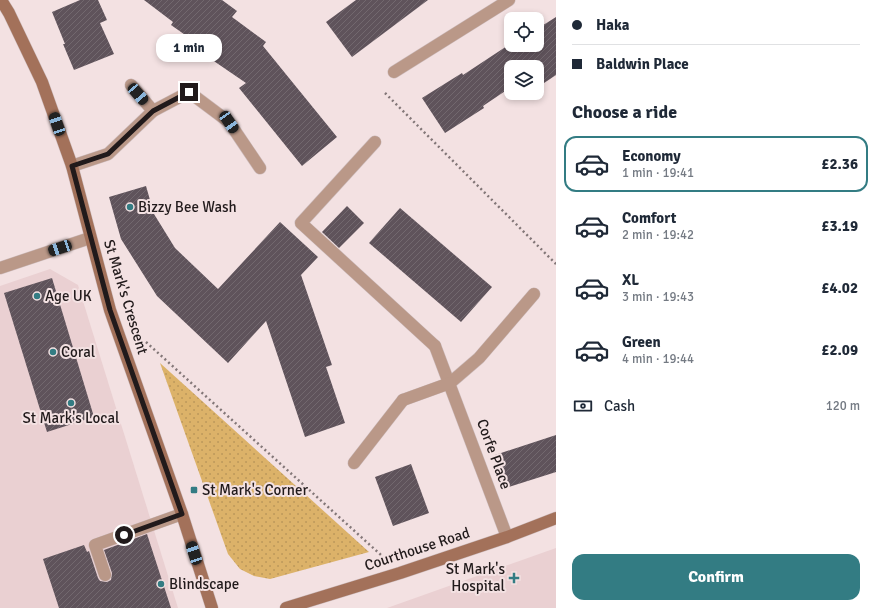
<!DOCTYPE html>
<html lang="en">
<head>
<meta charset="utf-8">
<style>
	body { margin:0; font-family:Signika,sans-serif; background:#f6f6f7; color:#1f2937; height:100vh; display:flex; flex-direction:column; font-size:15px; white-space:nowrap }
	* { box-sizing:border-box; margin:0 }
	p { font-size:13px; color:#747a83 }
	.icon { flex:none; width:22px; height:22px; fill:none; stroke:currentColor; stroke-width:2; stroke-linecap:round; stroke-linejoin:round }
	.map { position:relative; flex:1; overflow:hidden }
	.drawer { display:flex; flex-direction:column; background:#fff; width:320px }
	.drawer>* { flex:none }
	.guide { display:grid; align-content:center; height:88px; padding:0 16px; background:#fff }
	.fabs { position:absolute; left:504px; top:12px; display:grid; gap:8px }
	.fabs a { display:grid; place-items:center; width:40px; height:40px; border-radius:8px; background:#fff; box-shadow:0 2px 6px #0003; font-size:20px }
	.end { position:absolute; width:18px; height:18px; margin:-9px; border:5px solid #211a1b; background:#fff; box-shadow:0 0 0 2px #fff }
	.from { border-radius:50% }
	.bubble { position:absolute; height:28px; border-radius:12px; background:#fff; box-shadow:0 2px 6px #0003; font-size:13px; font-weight:800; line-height:28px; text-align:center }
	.car { position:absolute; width:12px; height:24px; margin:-12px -6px; border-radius:5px; box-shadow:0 0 3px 1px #0007; background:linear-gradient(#222 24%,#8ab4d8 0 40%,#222 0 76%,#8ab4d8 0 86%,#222 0) }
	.guide b { display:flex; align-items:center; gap:14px; height:38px; font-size:15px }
	.guide b+b { border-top:1px solid #e0e1e3 }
	.guide i { width:10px; height:10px; background:#1f2937 }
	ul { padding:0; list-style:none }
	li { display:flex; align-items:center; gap:12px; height:56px; margin:0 8px 6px; padding:0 8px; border:2px solid transparent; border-radius:12px }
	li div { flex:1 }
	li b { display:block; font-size:15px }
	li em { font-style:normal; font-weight:800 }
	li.current { border-color:#337c83 }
	li>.icon { width:36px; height:36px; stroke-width:1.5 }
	h2 { padding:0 16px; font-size:18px; line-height:48px }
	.pay { display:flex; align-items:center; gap:10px; height:44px; padding:0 16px; font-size:15px }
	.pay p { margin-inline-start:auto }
	.primary-button { display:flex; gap:8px; margin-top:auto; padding:8px 16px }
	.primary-button a { flex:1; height:46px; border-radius:12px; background:#337c83; color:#fff; font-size:16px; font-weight:800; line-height:46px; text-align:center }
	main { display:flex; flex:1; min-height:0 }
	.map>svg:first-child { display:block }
</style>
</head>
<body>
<main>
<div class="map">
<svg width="556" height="608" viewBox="0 0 556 608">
	<defs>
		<pattern id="grass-dots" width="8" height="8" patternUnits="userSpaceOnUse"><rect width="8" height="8" fill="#dcb269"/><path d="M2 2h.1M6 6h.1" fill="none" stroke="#bc985a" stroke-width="1.8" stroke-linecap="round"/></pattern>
		<pattern id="building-hatch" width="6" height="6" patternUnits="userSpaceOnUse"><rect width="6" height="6" fill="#5f535b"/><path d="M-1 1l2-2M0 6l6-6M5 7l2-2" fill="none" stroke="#72686e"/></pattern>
	</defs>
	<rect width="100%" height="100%" fill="#f3e1e2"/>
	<!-- built -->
	<g fill="#ead0d2">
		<path d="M50 269 78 285 178 608H0V286Z"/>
		<path d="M556 548V608H387Z"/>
	</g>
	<!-- grass -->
	<path fill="url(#grass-dots)" d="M160 363 369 552 270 579 254 576 240 569 228 554Z"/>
	<!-- building -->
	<g fill="url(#building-hatch)">
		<path d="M80 0H98L107 20 100 23 114 54 74 70 63 44H65L52 12Z"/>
		<path d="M144 0H222L237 11 232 17 266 42 263 46 337 137 302 166 239 88 246 83 205 55 208 51 171 25 173 22Z"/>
		<path d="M356 0H428L352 57 326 22Z"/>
		<path d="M556 17V75L538 87 537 67H511V87L483 106 484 108 445 133 422 98 462 73 463 75 510 44 508 42 511 40V45H537V29Z"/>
		<path d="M146 186 154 214 175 248 218 289 280 222 318 257 301 275 332 365 326 367 345 423 305 437 266 321 228 363 157 296 121 239 109 197Z"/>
		<path d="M347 206 364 223 339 248 322 232Z"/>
		<path d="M400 208 492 287 461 322 369 243Z"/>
		<path d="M52 278 94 417 47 432 4 293Z"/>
		<path d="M556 435V472L506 488 495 455Z"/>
		<path d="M411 464 429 513 393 526 375 477Z"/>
		<path d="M147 534 171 608H59L43 559 84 545 87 552 89 551 98 578 100 581 107 582 111 580 112 573 104 550Z"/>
	</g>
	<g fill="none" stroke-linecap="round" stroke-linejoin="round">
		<defs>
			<g id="lane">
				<path d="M375 142 301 223 435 346"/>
				<path d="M450 383 479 358 534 294"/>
				<path d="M354 463 403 400"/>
				<path d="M105 575 95 545 182 514"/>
			</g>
			<g id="street">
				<path d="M394 72 509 0"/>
				<path d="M131 85 153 111"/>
				<path d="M72 166 108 154 153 111 189 92 229 122 260 168"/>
				<path d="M0 268 90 238"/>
				<path d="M435 346 507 537"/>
				<path d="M403 400 450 383"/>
			</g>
			<g id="secondary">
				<path d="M1 0 9 13 42 82 72 166 110 310 182 514 212 608"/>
				<path d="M286 608 400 573 507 537 556 518"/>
			</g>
		</defs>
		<!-- lane casing -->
		<use href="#lane" stroke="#cdbdbe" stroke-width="13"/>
		<!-- street casing -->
		<use href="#street" stroke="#cdbdbe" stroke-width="13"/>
		<!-- secondary casing -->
		<use href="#secondary" stroke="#cdbdbe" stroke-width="13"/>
		<!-- path -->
		<g stroke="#837778" stroke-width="2.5" stroke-dasharray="2 3" stroke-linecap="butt">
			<path d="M385 93 556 264"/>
			<path d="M146 342 381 555"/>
		</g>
		<!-- lane -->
		<use href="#lane" stroke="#ba9888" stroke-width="12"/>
		<!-- street -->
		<use href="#street" stroke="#ba9888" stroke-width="12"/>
		<!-- secondary -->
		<use href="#secondary" stroke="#a3715a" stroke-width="12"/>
	</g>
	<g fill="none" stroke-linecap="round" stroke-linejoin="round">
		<!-- route -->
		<path stroke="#211a1b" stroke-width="5" d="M124 535 182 514 110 310 72 166 108 154 153 111 189 92"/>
	</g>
	<!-- markers -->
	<g fill="#337c83" stroke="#f3e1e2" stroke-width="1.5">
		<circle cx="130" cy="207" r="4"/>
		<circle cx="37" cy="296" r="4"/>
		<circle cx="53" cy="352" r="4"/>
		<circle cx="71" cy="403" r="4"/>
		<rect x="190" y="486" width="8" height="8" rx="2"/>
		<path d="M512 572h4v4h4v4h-4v4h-4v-4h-4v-4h4z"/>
		<circle cx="161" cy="584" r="4"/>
	</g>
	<g text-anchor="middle" stroke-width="4" stroke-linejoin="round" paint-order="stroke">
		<!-- poi labels -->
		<g font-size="15" fill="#211a1b" stroke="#f3e1e2" text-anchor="start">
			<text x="138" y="212">Bizzy Bee Wash</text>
			<text x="45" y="301">Age UK</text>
			<text x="61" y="357">Coral</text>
			<text x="71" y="423" text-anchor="middle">St Mark's Local</text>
			<text x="202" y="495">St Mark's Corner</text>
			<text x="505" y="574" text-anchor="end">St Mark's<tspan x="505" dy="17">Hospital</tspan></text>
			<text x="169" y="589">Blindscape</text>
		</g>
		<!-- street labels -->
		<g font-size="15" fill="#211a1b" stroke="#f3e1e2">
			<text transform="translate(126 297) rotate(73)" y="5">St Mark's Crescent</text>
			<text transform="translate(494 454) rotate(70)" y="5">Corfe Place</text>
			<text transform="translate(417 549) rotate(-18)" y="5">Courthouse Road</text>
		</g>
	</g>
</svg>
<div class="fabs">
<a><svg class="icon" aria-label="locate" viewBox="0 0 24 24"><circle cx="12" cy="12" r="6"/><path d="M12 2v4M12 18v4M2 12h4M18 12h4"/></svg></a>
<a><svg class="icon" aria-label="layers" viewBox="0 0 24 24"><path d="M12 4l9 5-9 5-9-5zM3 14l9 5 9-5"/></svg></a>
</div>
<i class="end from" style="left:124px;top:535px"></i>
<i class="end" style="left:189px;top:92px"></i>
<div class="bubble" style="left:156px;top:34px;width:66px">1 min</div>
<i class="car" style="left:138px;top:94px;rotate:139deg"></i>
<i class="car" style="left:229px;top:122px;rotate:146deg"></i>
<i class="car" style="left:57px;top:124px;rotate:341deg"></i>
<i class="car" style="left:60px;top:248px;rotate:252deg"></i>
<i class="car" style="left:194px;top:553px;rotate:342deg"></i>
</div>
<section class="drawer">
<div class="guide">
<b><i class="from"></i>Haka</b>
<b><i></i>Baldwin Place</b>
</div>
<h2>Choose a ride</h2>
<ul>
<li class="current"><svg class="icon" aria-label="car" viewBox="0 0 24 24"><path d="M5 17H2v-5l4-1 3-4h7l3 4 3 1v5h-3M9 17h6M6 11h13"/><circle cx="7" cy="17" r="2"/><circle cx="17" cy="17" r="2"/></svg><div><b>Economy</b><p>1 min · 19:41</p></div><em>£2.36</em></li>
<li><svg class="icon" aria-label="car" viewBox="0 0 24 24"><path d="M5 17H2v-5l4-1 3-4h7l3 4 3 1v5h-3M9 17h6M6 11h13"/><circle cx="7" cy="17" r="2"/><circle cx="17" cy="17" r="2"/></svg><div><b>Comfort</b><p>2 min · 19:42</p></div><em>£3.19</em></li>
<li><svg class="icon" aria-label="car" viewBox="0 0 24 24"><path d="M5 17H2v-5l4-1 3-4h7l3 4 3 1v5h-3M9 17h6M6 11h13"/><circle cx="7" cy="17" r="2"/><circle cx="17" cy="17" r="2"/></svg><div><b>XL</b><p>3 min · 19:43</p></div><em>£4.02</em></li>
<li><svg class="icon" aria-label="car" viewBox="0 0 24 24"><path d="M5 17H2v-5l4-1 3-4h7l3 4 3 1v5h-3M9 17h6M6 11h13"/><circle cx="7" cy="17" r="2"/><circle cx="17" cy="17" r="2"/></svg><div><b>Green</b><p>4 min · 19:44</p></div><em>£2.09</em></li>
</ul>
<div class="pay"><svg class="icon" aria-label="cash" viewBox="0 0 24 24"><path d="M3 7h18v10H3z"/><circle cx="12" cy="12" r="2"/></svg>Cash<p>120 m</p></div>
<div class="primary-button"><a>Confirm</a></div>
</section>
</main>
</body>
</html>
